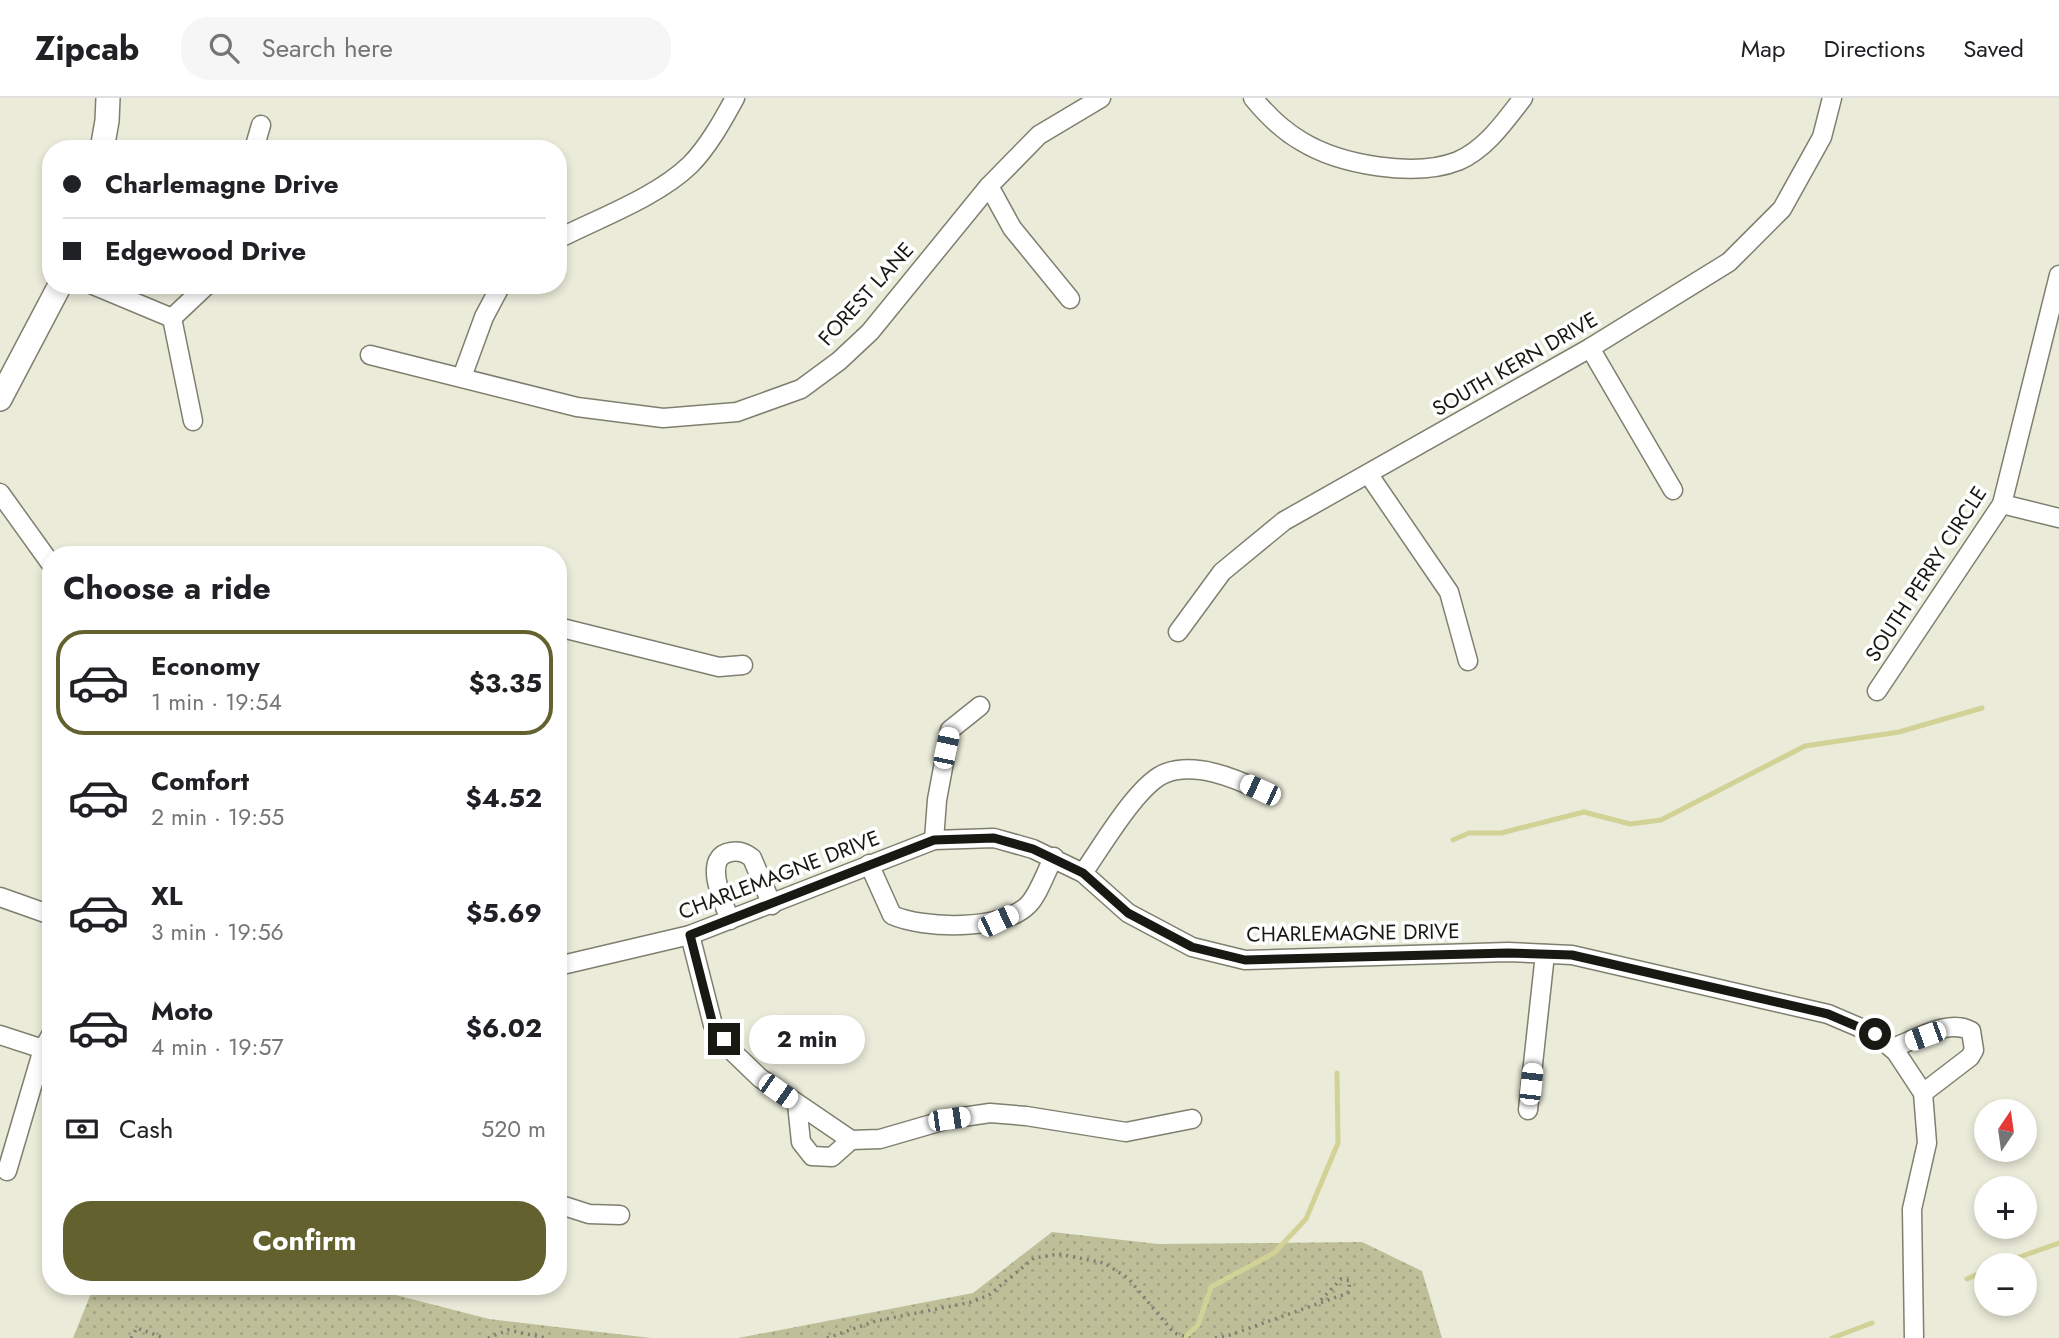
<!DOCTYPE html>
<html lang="en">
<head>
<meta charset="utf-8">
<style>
	body { margin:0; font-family:Jost,sans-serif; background:#f6f6f6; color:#202124; height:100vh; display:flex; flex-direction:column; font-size:26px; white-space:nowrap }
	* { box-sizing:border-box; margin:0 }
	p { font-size:23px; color:#757577 }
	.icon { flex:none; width:38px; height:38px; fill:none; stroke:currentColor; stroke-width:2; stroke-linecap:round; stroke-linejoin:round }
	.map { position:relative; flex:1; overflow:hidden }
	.side { position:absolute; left:42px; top:448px; width:525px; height:749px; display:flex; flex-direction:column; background:#fff; border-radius:28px; box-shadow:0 4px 10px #0003 }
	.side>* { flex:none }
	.hud { position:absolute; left:42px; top:42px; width:525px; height:154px; border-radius:28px; box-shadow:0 4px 10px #0003; display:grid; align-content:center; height:154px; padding:0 21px; background:#fff }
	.needle { width:46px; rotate:13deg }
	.fabs { position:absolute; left:1974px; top:1001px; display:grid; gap:14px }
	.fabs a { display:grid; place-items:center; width:63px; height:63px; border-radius:50%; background:#fff; box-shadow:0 4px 10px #0003; font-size:35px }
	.end { position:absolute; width:32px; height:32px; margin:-16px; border:9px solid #191913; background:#fff; box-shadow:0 0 0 4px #fff }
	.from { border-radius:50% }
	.bubble { position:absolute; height:49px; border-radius:24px; background:#fff; box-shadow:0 4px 10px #0003; font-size:23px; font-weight:700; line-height:49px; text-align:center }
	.car { position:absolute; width:21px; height:42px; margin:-21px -10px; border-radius:9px; box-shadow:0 0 5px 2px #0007; background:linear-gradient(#fff 24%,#345 0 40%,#fff 0 76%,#345 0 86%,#fff 0) }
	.hud b { display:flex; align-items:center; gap:24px; height:66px; font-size:26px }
	.hud b+b { border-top:2px solid #e0e0e0 }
	.hud i { width:18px; height:18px; background:#202124 }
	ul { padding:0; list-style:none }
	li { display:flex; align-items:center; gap:21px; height:105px; margin:0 14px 10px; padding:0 7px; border:4px solid transparent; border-radius:28px }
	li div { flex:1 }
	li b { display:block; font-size:26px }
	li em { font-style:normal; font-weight:700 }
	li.current { border-color:#63622f }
	li>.icon { width:63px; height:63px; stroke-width:1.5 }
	h2 { padding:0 21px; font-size:32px; line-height:84px }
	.pay { display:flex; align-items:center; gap:18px; height:77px; padding:0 21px; font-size:26px }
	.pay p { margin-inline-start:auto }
	.button { display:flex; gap:14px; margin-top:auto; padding:14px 21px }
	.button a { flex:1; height:80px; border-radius:28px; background:#63622f; color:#fff; font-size:28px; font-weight:700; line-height:80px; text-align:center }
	header { display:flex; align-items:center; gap:42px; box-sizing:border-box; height:98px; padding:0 35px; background:#fff; border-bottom:2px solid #e0e0e0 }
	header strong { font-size:33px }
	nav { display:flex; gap:38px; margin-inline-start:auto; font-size:24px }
	.search { width:490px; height:63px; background:#f6f6f6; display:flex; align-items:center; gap:18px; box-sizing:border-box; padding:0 24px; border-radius:28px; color:#757577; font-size:26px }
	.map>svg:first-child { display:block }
</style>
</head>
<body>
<header>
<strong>Zipcab</strong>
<div class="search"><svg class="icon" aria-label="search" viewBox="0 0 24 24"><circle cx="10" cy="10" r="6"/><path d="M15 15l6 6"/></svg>Search here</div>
<nav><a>Map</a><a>Directions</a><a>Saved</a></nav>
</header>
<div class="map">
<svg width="2059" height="1240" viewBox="0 0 2059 1240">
	<defs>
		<pattern id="grass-dots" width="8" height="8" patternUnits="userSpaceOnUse" patternTransform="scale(1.75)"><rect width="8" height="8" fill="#bebf99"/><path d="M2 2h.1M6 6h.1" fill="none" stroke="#a3a483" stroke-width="1.8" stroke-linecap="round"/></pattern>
	</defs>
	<rect width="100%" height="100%" fill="#eaebd9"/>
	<!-- grass -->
	<g fill="url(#grass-dots)">
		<path d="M1052 1134 1158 1146 1362 1144 1422 1173 1442 1240H738L973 1195Z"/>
		<path d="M94 1188H361L489 1221 651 1240H73Z"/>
	</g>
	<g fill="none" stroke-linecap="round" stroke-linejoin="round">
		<!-- stream -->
		<g stroke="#d2d297" stroke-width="5">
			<path d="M1453 742 1469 735H1501L1584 714 1630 726 1661 722 1805 648 1899 634 1982 610"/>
			<path d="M1997 1167 2059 1145"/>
			<path d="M1967 1181 1986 1172"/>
			<path d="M1184 1240 1198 1227 1211 1189 1274 1155 1306 1121 1338 1045 1337 975"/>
			<path d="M1832 1240 1872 1225"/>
		</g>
		<defs>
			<g id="minor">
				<path d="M1253 0C1266 16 1284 33 1301 43 1340 67 1415 80 1458 63 1486 51 1505 23 1523 0"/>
				<path d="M254 51 261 27"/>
				<path d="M989 88 1012 130 1070 201"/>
				<path d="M558 141C599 120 657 99 690 67 708 49 723 22 735 0"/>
				<path d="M93 187 172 220"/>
				<path d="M172 220 193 323"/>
				<path d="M172 220 207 187"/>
				<path d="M1590 250 1673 392"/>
				<path d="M370 257 577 309 663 320 737 314 801 291 839 263 870 234 989 88 1039 37 1101 0"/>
				<path d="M462 279 484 219 501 187"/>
				<path d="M1369 377 1449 494 1468 563"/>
				<path d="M0 395 51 466"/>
				<path d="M2002 406 2059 420"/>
				<path d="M558 529 719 569 743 567"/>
				<path d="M1178 534 1222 474 1284 423 1590 250 1729 164 1782 111 1822 39 1832 0"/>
				<path d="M1877 593 2002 406 2059 177"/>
				<path d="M934 742 937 702 950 632 980 608"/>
				<path d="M869 766 892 817C923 831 1002 833 1028 807 1039 796 1046 773 1054 759"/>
				<path d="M1083 775C1101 750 1138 685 1166 675 1196 664 1234 680 1260 692"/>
				<path d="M0 799 51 817"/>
				<path d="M730 822C724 806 701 758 731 754 740 752 746 755 752 760L772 807"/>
				<path d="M690 837 713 927 734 955 760 980 851 1042 880 1041 949 1021 990 1015 1026 1018 1126 1034 1192 1021"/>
				<path d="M558 868 690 837 934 742 994 740 1033 751 1083 775 1128 815 1192 849 1245 862 1508 854 1572 857 1828 916 1875 936 1896 954 1923 995 1927 1045 1912 1111 1914 1240"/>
				<path d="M0 937 43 951"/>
				<path d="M1892 950C1916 942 1948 920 1971 933L1974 952 1970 959 1923 995"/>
				<path d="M797 1006 801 1044 812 1058 832 1059 851 1042"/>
				<path d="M1528 1012 1545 856"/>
				<path d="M7 1073 43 951 51 937"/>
				<path d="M558 1106 589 1116 620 1117"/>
			</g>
			<g id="major">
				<path d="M102 51 107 23 108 0"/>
				<path d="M0 301 60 187"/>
			</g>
		</defs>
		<!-- minor casing -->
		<use href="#minor" stroke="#7f7f6f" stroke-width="21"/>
		<!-- major casing -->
		<use href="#major" stroke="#7f7f6f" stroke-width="26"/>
		<!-- path -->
		<g stroke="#7e7e73" stroke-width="3.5" stroke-dasharray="2 5" stroke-linecap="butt">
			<path d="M131 1240 137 1230 164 1240"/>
			<path d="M488 1240 508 1232 546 1240"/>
			<path d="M827 1240 876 1223 972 1204 989 1197 1034 1160 1059 1156 1104 1165 1128 1180 1174 1235 1190 1240"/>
			<path d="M1215 1240 1227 1238 1348 1195 1350 1183 1341 1181 1318 1205"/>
		</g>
		<!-- minor -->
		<use href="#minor" stroke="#fff" stroke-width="18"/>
		<!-- major -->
		<use href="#major" stroke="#fff" stroke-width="23"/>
	</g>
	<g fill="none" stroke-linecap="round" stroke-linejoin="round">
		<!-- route -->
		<path stroke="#191913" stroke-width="9" d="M724 941 713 927 690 837 934 742 994 740 1033 751 1083 775 1128 815 1192 849 1245 862 1508 855 1572 857 1828 916 1875 936"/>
	</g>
	<g text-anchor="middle" stroke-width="7" stroke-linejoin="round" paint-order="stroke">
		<!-- street labels -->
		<g font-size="21" fill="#191913" stroke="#fff">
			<text transform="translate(866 196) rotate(-48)" y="7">FOREST LANE</text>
			<text transform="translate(1515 266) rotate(-30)" y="7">SOUTH KERN DRIVE</text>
			<text transform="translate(1926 476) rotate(-57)" y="7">SOUTH PERRY CIRCLE</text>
			<text transform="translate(779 777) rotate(-21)" y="7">CHARLEMAGNE DRIVE</text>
			<text transform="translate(1353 835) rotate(-1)" y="7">CHARLEMAGNE DRIVE</text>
		</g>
	</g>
</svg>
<div class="fabs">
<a><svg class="needle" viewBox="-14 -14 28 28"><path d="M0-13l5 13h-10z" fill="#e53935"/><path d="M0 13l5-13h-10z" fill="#757577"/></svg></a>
<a>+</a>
<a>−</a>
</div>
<i class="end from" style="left:1875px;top:936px"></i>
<i class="end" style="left:724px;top:941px"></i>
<div class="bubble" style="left:749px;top:917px;width:116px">2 min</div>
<i class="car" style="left:946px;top:650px;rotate:12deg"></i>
<i class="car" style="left:1260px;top:692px;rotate:295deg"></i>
<i class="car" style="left:998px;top:823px;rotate:64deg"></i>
<i class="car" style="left:1925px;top:938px;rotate:250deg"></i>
<i class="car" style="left:1531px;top:986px;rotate:6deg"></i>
<i class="car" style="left:778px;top:993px;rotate:125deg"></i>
<i class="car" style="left:949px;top:1021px;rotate:82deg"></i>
<div class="hud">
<b><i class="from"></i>Charlemagne Drive</b>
<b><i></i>Edgewood Drive</b>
</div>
<section class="side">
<h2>Choose a ride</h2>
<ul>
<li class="current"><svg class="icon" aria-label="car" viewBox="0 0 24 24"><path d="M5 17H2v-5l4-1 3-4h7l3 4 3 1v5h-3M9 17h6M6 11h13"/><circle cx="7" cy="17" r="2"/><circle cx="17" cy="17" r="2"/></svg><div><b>Economy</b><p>1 min · 19:54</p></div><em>$3.35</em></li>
<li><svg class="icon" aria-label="car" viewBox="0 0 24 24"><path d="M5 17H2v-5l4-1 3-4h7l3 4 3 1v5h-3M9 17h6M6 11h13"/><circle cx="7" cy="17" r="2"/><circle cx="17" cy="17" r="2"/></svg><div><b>Comfort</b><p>2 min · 19:55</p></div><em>$4.52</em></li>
<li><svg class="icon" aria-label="car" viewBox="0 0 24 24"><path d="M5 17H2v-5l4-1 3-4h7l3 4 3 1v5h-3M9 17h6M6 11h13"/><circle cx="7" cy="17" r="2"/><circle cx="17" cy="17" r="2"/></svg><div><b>XL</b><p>3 min · 19:56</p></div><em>$5.69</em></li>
<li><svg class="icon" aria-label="car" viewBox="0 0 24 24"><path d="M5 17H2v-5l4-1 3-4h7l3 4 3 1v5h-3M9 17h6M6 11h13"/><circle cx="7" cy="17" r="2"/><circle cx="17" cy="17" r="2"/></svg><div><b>Moto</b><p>4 min · 19:57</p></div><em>$6.02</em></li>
</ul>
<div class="pay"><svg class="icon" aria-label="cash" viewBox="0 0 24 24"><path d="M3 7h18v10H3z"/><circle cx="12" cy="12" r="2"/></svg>Cash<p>520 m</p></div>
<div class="button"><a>Confirm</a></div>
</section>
</div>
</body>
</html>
